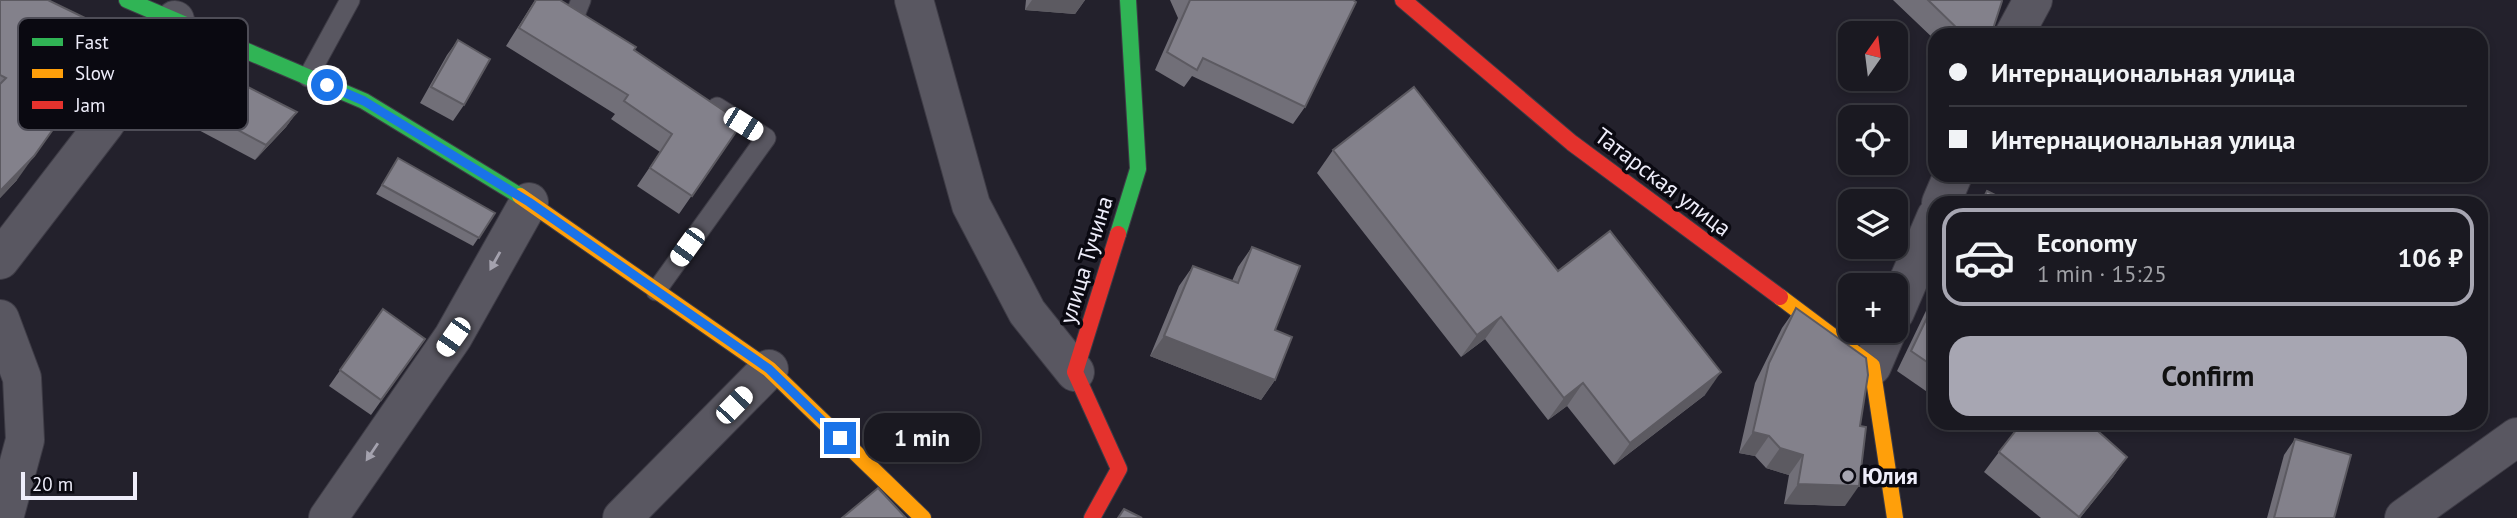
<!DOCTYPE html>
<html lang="en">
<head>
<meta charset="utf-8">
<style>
	body { margin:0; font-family:"PT Sans",sans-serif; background:#23222a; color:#f1f3f6; height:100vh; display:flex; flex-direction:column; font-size:26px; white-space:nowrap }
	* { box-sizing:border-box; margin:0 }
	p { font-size:23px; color:#9fa0a5 }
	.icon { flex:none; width:38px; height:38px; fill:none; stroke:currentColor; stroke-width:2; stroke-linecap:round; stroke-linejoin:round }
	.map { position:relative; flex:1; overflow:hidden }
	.panel { position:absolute; left:1928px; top:196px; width:560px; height:234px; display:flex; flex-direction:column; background:#1a1921; border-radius:21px; box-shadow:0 4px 10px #0003,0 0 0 2px #38383f }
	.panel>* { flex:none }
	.top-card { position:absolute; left:1928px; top:28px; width:560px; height:154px; border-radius:21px; box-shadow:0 4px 10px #0003,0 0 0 2px #38383f; display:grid; align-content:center; height:154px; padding:0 21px; background:#1a1921 }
	.needle { width:46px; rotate:14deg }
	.fabs { position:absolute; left:1838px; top:21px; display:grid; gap:14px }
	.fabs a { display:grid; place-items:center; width:70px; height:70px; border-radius:14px; background:#1a1921; box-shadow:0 4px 10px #0003,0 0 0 2px #38383f; font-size:35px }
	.scale { position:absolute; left:21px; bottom:18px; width:116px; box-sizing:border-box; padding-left:7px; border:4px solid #eeedfa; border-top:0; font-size:19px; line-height:24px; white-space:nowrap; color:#eeedfa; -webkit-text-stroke:5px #0a0911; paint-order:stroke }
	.end { position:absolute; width:32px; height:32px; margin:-16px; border:9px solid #1a73e8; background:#fff; box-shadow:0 0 0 4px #fff }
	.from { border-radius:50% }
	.bubble { position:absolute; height:49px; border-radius:21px; background:#1a1921; box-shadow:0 4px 10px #0003,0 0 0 2px #38383f; font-size:23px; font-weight:800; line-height:49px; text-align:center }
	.car { position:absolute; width:21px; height:42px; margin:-21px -10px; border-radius:9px; box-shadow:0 0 5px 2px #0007; background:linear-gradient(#fff 24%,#345 0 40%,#fff 0 76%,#345 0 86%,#fff 0) }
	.top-card b { display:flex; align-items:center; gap:24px; height:66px; font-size:26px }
	.top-card b+b { border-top:2px solid #38383f }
	.top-card i { width:18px; height:18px; background:#f1f3f6 }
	ul { padding:12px 0 0; list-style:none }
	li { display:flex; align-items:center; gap:21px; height:98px; margin:0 14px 10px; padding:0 7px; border:4px solid transparent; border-radius:21px }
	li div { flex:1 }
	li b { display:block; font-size:26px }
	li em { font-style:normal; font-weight:800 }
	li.current { border-color:#a7a6b2 }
	li>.icon { width:63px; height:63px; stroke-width:1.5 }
	.action { display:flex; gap:14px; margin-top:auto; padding:14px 21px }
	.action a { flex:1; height:80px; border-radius:21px; background:#a7a6b2; color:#111; font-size:28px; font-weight:800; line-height:80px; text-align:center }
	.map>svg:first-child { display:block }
</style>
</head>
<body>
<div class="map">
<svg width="2517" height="518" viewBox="0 0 2517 518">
	<rect width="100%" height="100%" fill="#23212c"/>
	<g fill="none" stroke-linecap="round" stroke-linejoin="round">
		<defs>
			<g id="lane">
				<path d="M573 20 581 0"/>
				<path d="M308 77 350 0"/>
				<path d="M656 291 766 138 717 107"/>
			</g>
			<g id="street">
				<path d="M914 0 971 205 1027 312 1075 372"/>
				<path d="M2014 35 2033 0"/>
				<path d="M1941 203 1953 175"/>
				<path d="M0 260 104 125 175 20"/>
				<path d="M1895 312 1936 217"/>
				<path d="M0 319 22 378 25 440 4 518"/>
				<path d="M1872 366 1887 331"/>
				<path d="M328 518 453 337 529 202"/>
				<path d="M622 518 769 369"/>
				<path d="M2404 518 2517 437"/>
			</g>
			<g id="fast">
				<path d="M127 0 364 101 520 196"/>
				<path d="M1118 234 1138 169 1128 0"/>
			</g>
			<g id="slow">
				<path d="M520 196 769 369 923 518"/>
				<path d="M1780 297 1872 366 1895 518"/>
			</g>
			<g id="jam">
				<path d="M1403 0 1572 143 1780 297"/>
				<path d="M1092 518 1119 469 1075 372 1118 234"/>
			</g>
		</defs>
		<!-- lane casing -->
		<use href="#lane" stroke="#3e3c46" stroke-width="21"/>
		<!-- street casing -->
		<use href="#street" stroke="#3e3c46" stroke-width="40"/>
		<!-- fast casing -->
		<use href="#fast" stroke="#3e3c46" stroke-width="18"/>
		<!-- slow casing -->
		<use href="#slow" stroke="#3e3c46" stroke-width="18"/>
		<!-- jam casing -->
		<use href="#jam" stroke="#3e3c46" stroke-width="18"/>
		<!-- lane -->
		<use href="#lane" stroke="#595761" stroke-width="19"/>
		<!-- street -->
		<use href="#street" stroke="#595761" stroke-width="38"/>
		<!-- fast -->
		<use href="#fast" stroke="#30b455" stroke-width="16"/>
		<!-- slow -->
		<use href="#slow" stroke="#ff9f0a" stroke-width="16"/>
		<!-- jam -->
		<use href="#jam" stroke="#e5322d" stroke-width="16"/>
	</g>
	<!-- wall -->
	<g fill="#716f78">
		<path d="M0 0 17 180 0 198Z"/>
		<path d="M535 0 634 50 742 123 679 214 637 186 660 152 611 119 615 114 506 46Z"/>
		<path d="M1026 0H1085L1075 14 1025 10Z"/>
		<path d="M1170 0H1353L1305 107 1293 124 1192 76 1184 87 1155 70 1178 18Z"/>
		<path d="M1893 0H2001L1991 35H1936V41Z"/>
		<path d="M458 40 464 105 453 121 420 103 447 55Z"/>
		<path d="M181 53 297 112 286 127 255 160 146 102Z"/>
		<path d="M1333 150 1558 271 1705 395 1614 465 1567 406 1548 420 1485 339 1461 357 1317 173Z"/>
		<path d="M398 158 495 213 473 246 376 194Z"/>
		<path d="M1252 247 1275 330V380L1261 400 1150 356 1179 286 1193 266 1232 281 1238 267Z"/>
		<path d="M1936 290V398L1897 371Z"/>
		<path d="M1796 308 1845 506 1784 504 1789 475 1766 468 1755 456 1739 453 1755 383 1782 328Z"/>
		<path d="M383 309 425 339 371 415 329 386Z"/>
		<path d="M2295 439 2334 518H2267L2284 455Z"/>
		<path d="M1999 452 2127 457 2113 477 2080 518H2041L1984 472Z"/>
	</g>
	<!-- shaded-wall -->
	<g fill="#5c5a61">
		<path d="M1032 0H1085L1075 14 1025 10Z"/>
		<path d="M120 35 17 180 0 198V191Z"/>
		<path d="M297 112 286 127 255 160 266 145Z"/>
		<path d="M1501 317 1485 339 1461 357 1477 335Z"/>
		<path d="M1164 336 1275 380 1261 400 1150 356Z"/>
		<path d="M1721 372 1705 395 1614 465 1630 443Z"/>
		<path d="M1583 383 1567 406 1548 420 1564 398Z"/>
		<path d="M1753 432 1769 436 1755 456 1739 453Z"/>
		<path d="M1780 448 1803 455 1789 475 1766 468Z"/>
		<path d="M2127 457 2113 477 2080 518H2078Z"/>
		<path d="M1798 484 1859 486 1845 506 1784 504Z"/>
	</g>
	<!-- building -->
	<g fill="#83818b" stroke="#5c5a61" stroke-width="2">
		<path d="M0 0H48L120 35 34 156 0 191V84L6 78 0 75Z"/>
		<path d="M536 0H560L636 47 634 50 742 123 692 196 650 168 672 134 624 101 628 95 519 28Z"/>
		<path d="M1190 0H1353L1356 2 1305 107 1203 58 1197 70 1167 52Z"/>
		<path d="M1928 0H2001L2002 1 1991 35H1964Z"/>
		<path d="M458 40 490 59 464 105 431 87Z"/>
		<path d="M181 53 297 112 266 145 157 87Z"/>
		<path d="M1414 87 1558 271 1610 231 1721 372 1630 443 1583 383 1564 398 1501 317 1477 335 1333 150Z"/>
		<path d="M398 158 495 213 479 238 382 185Z"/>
		<path d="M1987 191 2011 203H1981Z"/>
		<path d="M1252 247 1300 266 1275 330 1292 337 1275 380 1164 336 1193 266 1238 283Z"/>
		<path d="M1936 299V368L1911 351Z"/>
		<path d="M1796 308 1866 358 1868 375 1860 426 1866 427 1859 486 1798 484 1803 455 1780 448 1769 436 1753 432 1769 363Z"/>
		<path d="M383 309 425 339 381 400 340 370Z"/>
		<path d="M2021 424H2090L2127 457 2079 517 1999 452Z"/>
		<path d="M2295 439 2351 455 2334 518H2274Z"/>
		<path d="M878 488 906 518H842Z"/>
		<path d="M1124 509 1142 518H1118Z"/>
	</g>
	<!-- one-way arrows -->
	<defs><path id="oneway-solid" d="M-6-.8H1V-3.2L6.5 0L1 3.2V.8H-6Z" transform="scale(1.75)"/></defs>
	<g fill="#a4a2ae">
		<use href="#oneway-solid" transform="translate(495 261) rotate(119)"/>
		<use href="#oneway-solid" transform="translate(372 452) rotate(124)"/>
	</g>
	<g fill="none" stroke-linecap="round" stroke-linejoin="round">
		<!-- route -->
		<path stroke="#1a73e8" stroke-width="9" d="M327 85 364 101 529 202 769 369 840 438"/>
	</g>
	<!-- markers -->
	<circle fill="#a7a6b2" stroke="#0a0911" stroke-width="2.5" cx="1848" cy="476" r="7"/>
	<g text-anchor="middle" stroke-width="7" stroke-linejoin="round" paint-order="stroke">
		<!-- street labels -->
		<g font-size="23" fill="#eeedfa" stroke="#0a0911">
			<text transform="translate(1663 182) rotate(37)" y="8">Татарская улица</text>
			<text transform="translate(1086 260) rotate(-73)" y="8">улица Тучина</text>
		</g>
		<!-- poi labels -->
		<g font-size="23" font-weight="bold" fill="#eeedfa" stroke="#0a0911" text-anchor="start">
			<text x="1862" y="484">Юлия</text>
		</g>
	</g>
	<!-- legend -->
	<rect x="18" y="18" width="230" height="112" rx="10" fill="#0a0911" stroke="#4e4d57" stroke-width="2"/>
	<rect x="32" y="38" width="31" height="8" fill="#30b455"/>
	<rect x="32" y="69" width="31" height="9" fill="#ff9f0a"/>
	<rect x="32" y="101" width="31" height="8" fill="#e5322d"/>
	<g font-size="19" fill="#eeedfa">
		<text x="75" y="49">Fast</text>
		<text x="75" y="80">Slow</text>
		<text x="75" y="112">Jam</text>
	</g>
</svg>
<div class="fabs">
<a><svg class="needle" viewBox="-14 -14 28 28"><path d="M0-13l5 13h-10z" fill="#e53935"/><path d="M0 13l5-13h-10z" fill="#9fa0a5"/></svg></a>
<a><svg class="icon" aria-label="locate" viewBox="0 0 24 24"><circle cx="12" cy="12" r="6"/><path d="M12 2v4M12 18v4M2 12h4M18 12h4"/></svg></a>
<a><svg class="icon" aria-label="layers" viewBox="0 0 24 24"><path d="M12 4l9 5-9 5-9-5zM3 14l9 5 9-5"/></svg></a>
<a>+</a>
</div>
<div class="scale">20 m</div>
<i class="end from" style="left:327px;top:85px"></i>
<i class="end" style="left:840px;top:438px"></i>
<div class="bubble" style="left:864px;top:413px;width:116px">1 min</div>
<i class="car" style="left:743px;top:124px;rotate:122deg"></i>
<i class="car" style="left:687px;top:247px;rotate:216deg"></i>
<i class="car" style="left:453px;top:337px;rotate:215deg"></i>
<i class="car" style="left:734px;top:405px;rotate:44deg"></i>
<div class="top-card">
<b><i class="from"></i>Интернациональная улица</b>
<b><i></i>Интернациональная улица</b>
</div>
<section class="panel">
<ul>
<li class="current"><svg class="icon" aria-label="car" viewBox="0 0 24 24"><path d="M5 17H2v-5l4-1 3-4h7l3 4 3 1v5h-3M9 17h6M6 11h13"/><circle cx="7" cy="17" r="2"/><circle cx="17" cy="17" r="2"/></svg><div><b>Economy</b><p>1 min · 15:25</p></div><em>106 ₽</em></li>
</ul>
<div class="action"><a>Confirm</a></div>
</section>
</div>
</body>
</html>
